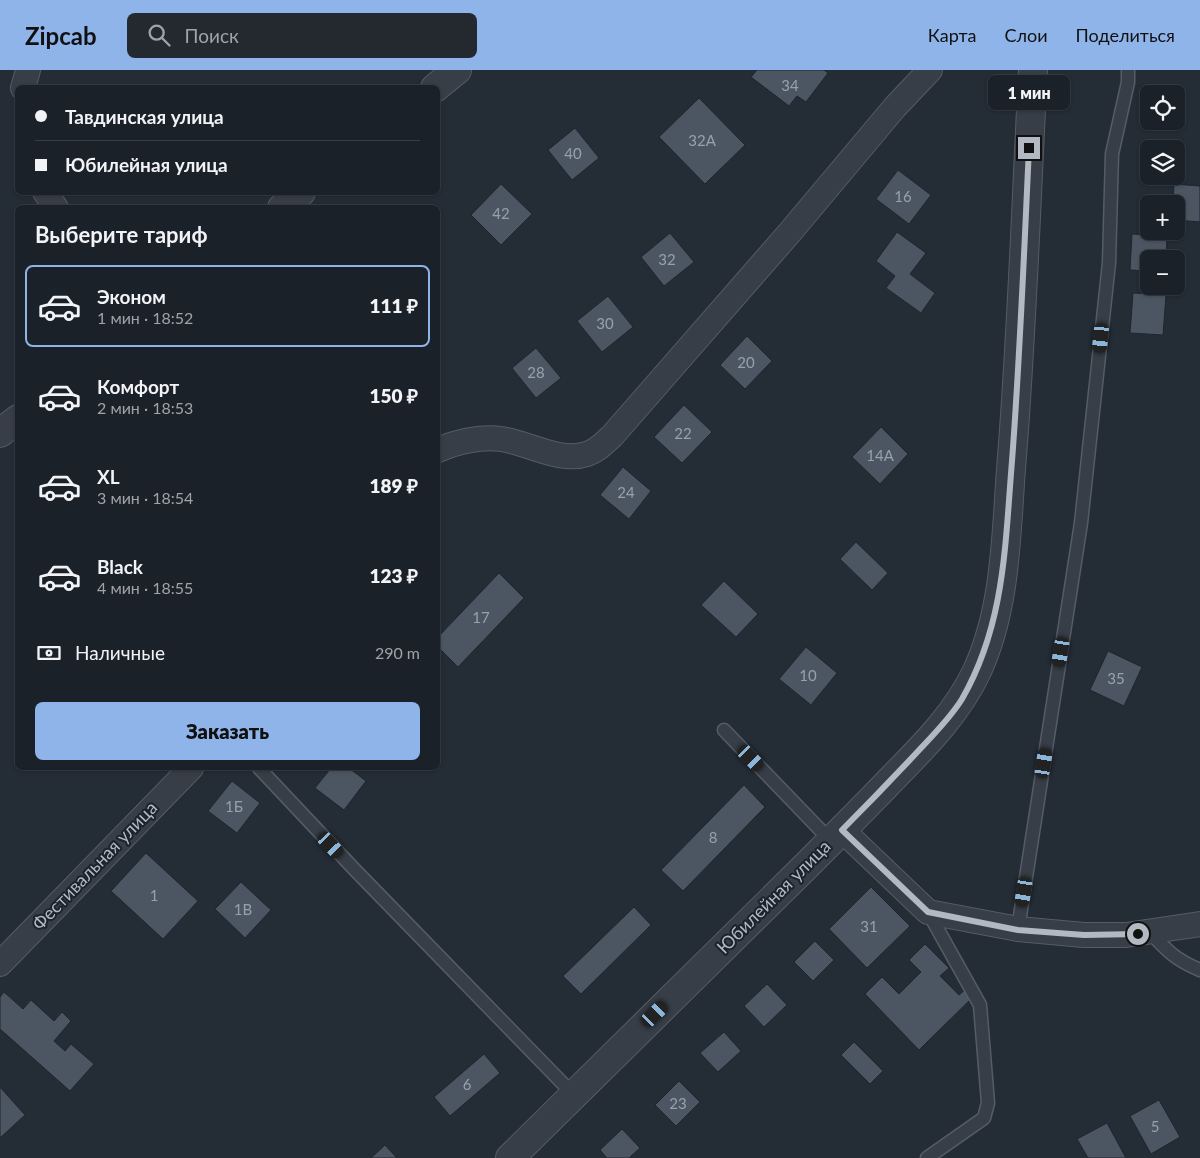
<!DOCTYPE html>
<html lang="ru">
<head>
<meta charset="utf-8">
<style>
	body { margin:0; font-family:Lato,sans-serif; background:#242930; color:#f1f3f6; height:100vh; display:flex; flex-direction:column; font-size:19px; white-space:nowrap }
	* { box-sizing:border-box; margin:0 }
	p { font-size:16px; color:#a0a3a8 }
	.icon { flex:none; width:28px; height:28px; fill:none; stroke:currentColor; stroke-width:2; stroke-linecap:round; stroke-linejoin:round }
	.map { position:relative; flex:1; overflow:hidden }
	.drawer { position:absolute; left:15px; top:135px; width:425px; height:565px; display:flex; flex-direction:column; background:#1b2128; border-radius:8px; box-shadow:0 1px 4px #0004,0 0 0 1px #393e45 }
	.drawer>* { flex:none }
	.hud { position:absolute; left:15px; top:15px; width:425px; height:110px; border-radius:8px; box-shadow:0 1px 4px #0004,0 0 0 1px #393e45; display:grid; align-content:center; height:110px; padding:0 20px; background:#1b2128 }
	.fabs { position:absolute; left:1140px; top:15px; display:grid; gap:10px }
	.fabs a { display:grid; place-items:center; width:45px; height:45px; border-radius:8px; background:#1b2128; box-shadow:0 1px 4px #0004,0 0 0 1px #393e45; font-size:25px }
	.end { position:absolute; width:22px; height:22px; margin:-11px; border:6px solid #b2b9c3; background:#111; box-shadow:0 0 0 2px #111 }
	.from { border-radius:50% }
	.bubble { position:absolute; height:35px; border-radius:8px; background:#1b2128; box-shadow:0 1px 4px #0004,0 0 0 1px #393e45; font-size:16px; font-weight:800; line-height:35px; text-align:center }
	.car { position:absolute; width:15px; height:30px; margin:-15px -8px; border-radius:6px; box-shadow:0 0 4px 1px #0007; background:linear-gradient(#222 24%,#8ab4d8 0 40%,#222 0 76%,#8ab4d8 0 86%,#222 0) }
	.hud b { display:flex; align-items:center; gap:18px; height:48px; font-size:19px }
	.hud b+b { border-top:1px solid #393e45 }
	.hud i { width:12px; height:12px; background:#f1f3f6 }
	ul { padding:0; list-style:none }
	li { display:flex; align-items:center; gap:15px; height:82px; margin:0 10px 8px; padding:0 10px; border:2px solid transparent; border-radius:8px }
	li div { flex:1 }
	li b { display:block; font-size:19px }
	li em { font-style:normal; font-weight:800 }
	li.current { border-color:#8fb4ea }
	li>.icon { width:45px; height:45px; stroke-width:1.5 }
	h2 { padding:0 20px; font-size:22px; line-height:60px }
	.pay { display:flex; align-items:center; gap:12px; height:55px; padding:0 20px; font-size:19px }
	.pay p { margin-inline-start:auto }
	.button { display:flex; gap:10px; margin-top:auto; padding:10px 20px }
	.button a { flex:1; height:58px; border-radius:8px; background:#8fb4ea; color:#111; font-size:20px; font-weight:800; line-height:58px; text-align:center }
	header { display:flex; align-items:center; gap:30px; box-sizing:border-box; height:70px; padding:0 25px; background:#8fb4ea; color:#111 }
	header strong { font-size:24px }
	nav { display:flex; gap:28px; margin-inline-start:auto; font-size:18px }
	.search { width:350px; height:45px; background:#242930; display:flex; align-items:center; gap:12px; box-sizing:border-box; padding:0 18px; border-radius:8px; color:#a0a3a8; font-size:19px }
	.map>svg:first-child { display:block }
</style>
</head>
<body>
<header>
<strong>Zipcab</strong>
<div class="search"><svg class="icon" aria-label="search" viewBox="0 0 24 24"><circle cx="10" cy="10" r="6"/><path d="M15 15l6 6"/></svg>Поиск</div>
<nav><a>Карта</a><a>Слои</a><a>Поделиться</a></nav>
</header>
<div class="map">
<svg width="1200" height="1088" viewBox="0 0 1200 1088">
	<rect width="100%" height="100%" fill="#242c36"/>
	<!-- building -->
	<g fill="#4c5662" stroke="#1e252e">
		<path d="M757 0H824L828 3 806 32 797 26 789 36 751 7Z"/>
		<path d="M699 28 745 75 705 114 659 67Z"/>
		<path d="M575 58 599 88 572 110 548 80Z"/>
		<path d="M898 100 931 125 909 154 876 129Z"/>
		<path d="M501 114 532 144 501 175 471 145Z"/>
		<path d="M1174 114 1200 116V152L1176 150V134H1173Z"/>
		<path d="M897 162 926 183 910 204 935 223 921 243 886 218 895 206 876 191Z"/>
		<path d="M670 163 694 192 664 216 641 187Z"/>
		<path d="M1132 164 1167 166 1166 189H1149V201L1130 200Z"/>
		<path d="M1133 223 1166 225 1163 265 1130 263Z"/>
		<path d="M608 226 633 257 602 282 577 251Z"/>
		<path d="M747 266 772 291 745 319 720 295Z"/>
		<path d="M536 278 561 308 536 328 512 298Z"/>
		<path d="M684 335 712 362 682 393 654 367Z"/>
		<path d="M881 357 908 384 880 414 852 387Z"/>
		<path d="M623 397 651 421 629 449 600 425Z"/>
		<path d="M856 472 888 503 872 520 840 489Z"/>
		<path d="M499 503 524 528 458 597 438 577V567Z"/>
		<path d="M724 511 758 544 736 567 701 535Z"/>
		<path d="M806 577 837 603 811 635 779 609Z"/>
		<path d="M1108 581 1142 597 1124 636 1090 620Z"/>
		<path d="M331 698H349L366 711 344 740 315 718Z"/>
		<path d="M232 711 260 733 237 763 208 741Z"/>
		<path d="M744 715 765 737 683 821 661 800Z"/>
		<path d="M146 783 198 831 163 869 111 821Z"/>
		<path d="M241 812 271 840 245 868 215 839Z"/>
		<path d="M871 817 910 856 867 898 829 859Z"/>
		<path d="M634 837 651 855 581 924 563 906Z"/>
		<path d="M815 871 834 890 813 911 794 892Z"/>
		<path d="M925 874 949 898 940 906 959 925 965 920 973 927 919 980 865 924 882 907 899 924 921 902 909 890Z"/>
		<path d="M767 914 787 935 764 957 744 936Z"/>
		<path d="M4 922 23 939 31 930 54 951 62 942 71 951 54 971 65 981 71 974 94 994 70 1021 0 959V927Z"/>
		<path d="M724 962 741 981 718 1002 700 983Z"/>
		<path d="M854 972 883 1001 870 1014 841 985Z"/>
		<path d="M484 984 500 1003 450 1046 434 1027Z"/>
		<path d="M679 1011 700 1032 676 1056 655 1035Z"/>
		<path d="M0 1017 25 1045 0 1068Z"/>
		<path d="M1159 1030 1180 1067 1151 1084 1130 1046Z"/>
		<path d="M1107 1053 1126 1088H1088L1077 1069Z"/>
		<path d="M622 1059 640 1078 629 1088H607L600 1080Z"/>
		<path d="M385 1075 397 1088H371Z"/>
	</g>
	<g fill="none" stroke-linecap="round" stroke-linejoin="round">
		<defs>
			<g id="service">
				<path d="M724 660 831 771"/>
				<path d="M259 698 355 800 574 1025"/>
				<path d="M1018 859 1081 453 1109 193 1112 84 1128 12V0"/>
				<path d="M1150 862C1167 881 1176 890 1200 900"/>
				<path d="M927 1088 984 1048 988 1033 980 935 928 842"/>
			</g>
			<g id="minor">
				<path d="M23 18 28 0"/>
				<path d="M45 122 56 138"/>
				<path d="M438 380C456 372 481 366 501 369 529 373 559 393 587 384 597 381 604 373 612 366L791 161 895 37 930 0"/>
				<path d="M842 760 928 842 1018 859 1084 865H1126L1200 854"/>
				<path d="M0 894 191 698"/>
			</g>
			<g id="tertiary">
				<path d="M435 18 457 0"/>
				<path d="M282 138 301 122"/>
				<path d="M0 363 18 349"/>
				<path d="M510 1088C608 991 706 895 804 798 831 771 858 744 885 716 919 681 956 646 977 601 1006 538 1006 466 1011 399 1022 266 1026 133 1033 0"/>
			</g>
		</defs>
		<!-- service casing -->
		<use href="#service" stroke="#555c65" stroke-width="15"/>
		<!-- minor casing -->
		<use href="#minor" stroke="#555c65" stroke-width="26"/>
		<!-- tertiary casing -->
		<use href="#tertiary" stroke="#555c65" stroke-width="30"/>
		<!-- service -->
		<use href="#service" stroke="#373e47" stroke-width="12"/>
		<!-- minor -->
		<use href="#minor" stroke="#373e47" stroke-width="24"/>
		<!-- tertiary -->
		<use href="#tertiary" stroke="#373e47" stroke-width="28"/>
	</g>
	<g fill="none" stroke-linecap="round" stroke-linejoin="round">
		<!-- route -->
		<path stroke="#b2b9c3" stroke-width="6" d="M1029 78C1024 183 1020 287 1012 391 1005 475 1005 554 962 629 951 647 935 663 921 678 895 706 869 733 842 760L928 842 1018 860 1084 865 1138 864"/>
	</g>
	<g text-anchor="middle" stroke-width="4" stroke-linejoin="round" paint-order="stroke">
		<!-- number labels -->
		<g font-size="15" fill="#98a0ab">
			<text x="790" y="21">34</text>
			<text x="702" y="76">32А</text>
			<text x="573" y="89">40</text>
			<text x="903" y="132">16</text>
			<text x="501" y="149">42</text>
			<text x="667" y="195">32</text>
			<text x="605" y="259">30</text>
			<text x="746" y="298">20</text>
			<text x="536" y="308">28</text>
			<text x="683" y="369">22</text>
			<text x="880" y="391">14А</text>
			<text x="626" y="428">24</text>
			<text x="481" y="553">17</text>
			<text x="808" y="611">10</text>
			<text x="1116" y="614">35</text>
			<text x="234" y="742">1Б</text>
			<text x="713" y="773">8</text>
			<text x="154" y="831">1</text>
			<text x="243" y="845">1В</text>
			<text x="869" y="862">31</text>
			<text x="467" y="1020">6</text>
			<text x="678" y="1039">23</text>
			<text x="1155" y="1062">5</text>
		</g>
		<!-- street labels -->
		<g font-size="18" fill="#b2b9c3" stroke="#1c232c">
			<text transform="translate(95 796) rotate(-46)" y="6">Фестивальная улица</text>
			<text transform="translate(774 827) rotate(-45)" y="6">Юбилейная улица</text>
		</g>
	</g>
</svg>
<div class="fabs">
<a><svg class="icon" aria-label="locate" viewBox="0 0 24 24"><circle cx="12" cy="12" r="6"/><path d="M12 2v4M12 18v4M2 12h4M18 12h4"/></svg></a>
<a><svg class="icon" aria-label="layers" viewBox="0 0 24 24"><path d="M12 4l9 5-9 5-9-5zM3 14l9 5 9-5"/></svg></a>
<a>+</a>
<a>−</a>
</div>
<i class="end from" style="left:1138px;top:864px"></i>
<i class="end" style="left:1029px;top:78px"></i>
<div class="bubble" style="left:988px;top:5px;width:82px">1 мин</div>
<i class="car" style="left:1101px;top:268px;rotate:186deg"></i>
<i class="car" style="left:1061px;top:582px;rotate:189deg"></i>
<i class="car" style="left:751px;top:688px;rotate:136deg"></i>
<i class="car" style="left:1044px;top:693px;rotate:9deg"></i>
<i class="car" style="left:331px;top:775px;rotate:137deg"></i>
<i class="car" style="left:1024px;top:822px;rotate:189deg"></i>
<i class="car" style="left:655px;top:944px;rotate:46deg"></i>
<div class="hud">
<b><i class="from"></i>Тавдинская улица</b>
<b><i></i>Юбилейная улица</b>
</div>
<section class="drawer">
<h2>Выберите тариф</h2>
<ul>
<li class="current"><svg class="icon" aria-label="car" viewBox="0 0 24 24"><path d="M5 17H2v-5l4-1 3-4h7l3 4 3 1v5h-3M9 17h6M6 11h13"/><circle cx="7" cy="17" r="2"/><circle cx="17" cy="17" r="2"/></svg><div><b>Эконом</b><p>1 мин · 18:52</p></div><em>111 ₽</em></li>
<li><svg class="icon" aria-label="car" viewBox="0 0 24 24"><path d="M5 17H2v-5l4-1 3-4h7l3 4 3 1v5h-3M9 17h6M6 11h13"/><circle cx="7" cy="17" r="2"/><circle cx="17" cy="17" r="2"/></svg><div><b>Комфорт</b><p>2 мин · 18:53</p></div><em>150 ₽</em></li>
<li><svg class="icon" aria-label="car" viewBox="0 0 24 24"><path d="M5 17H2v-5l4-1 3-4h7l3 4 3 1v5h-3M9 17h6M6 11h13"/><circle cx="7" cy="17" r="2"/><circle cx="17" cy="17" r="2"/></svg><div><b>XL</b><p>3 мин · 18:54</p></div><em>189 ₽</em></li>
<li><svg class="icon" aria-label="car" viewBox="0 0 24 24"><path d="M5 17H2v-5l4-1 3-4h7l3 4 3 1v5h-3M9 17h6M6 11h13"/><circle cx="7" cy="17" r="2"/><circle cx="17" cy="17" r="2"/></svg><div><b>Black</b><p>4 мин · 18:55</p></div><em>123 ₽</em></li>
</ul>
<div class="pay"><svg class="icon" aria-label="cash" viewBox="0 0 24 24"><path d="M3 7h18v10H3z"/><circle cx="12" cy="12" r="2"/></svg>Наличные<p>290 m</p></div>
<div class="button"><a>Заказать</a></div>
</section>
</div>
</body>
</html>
